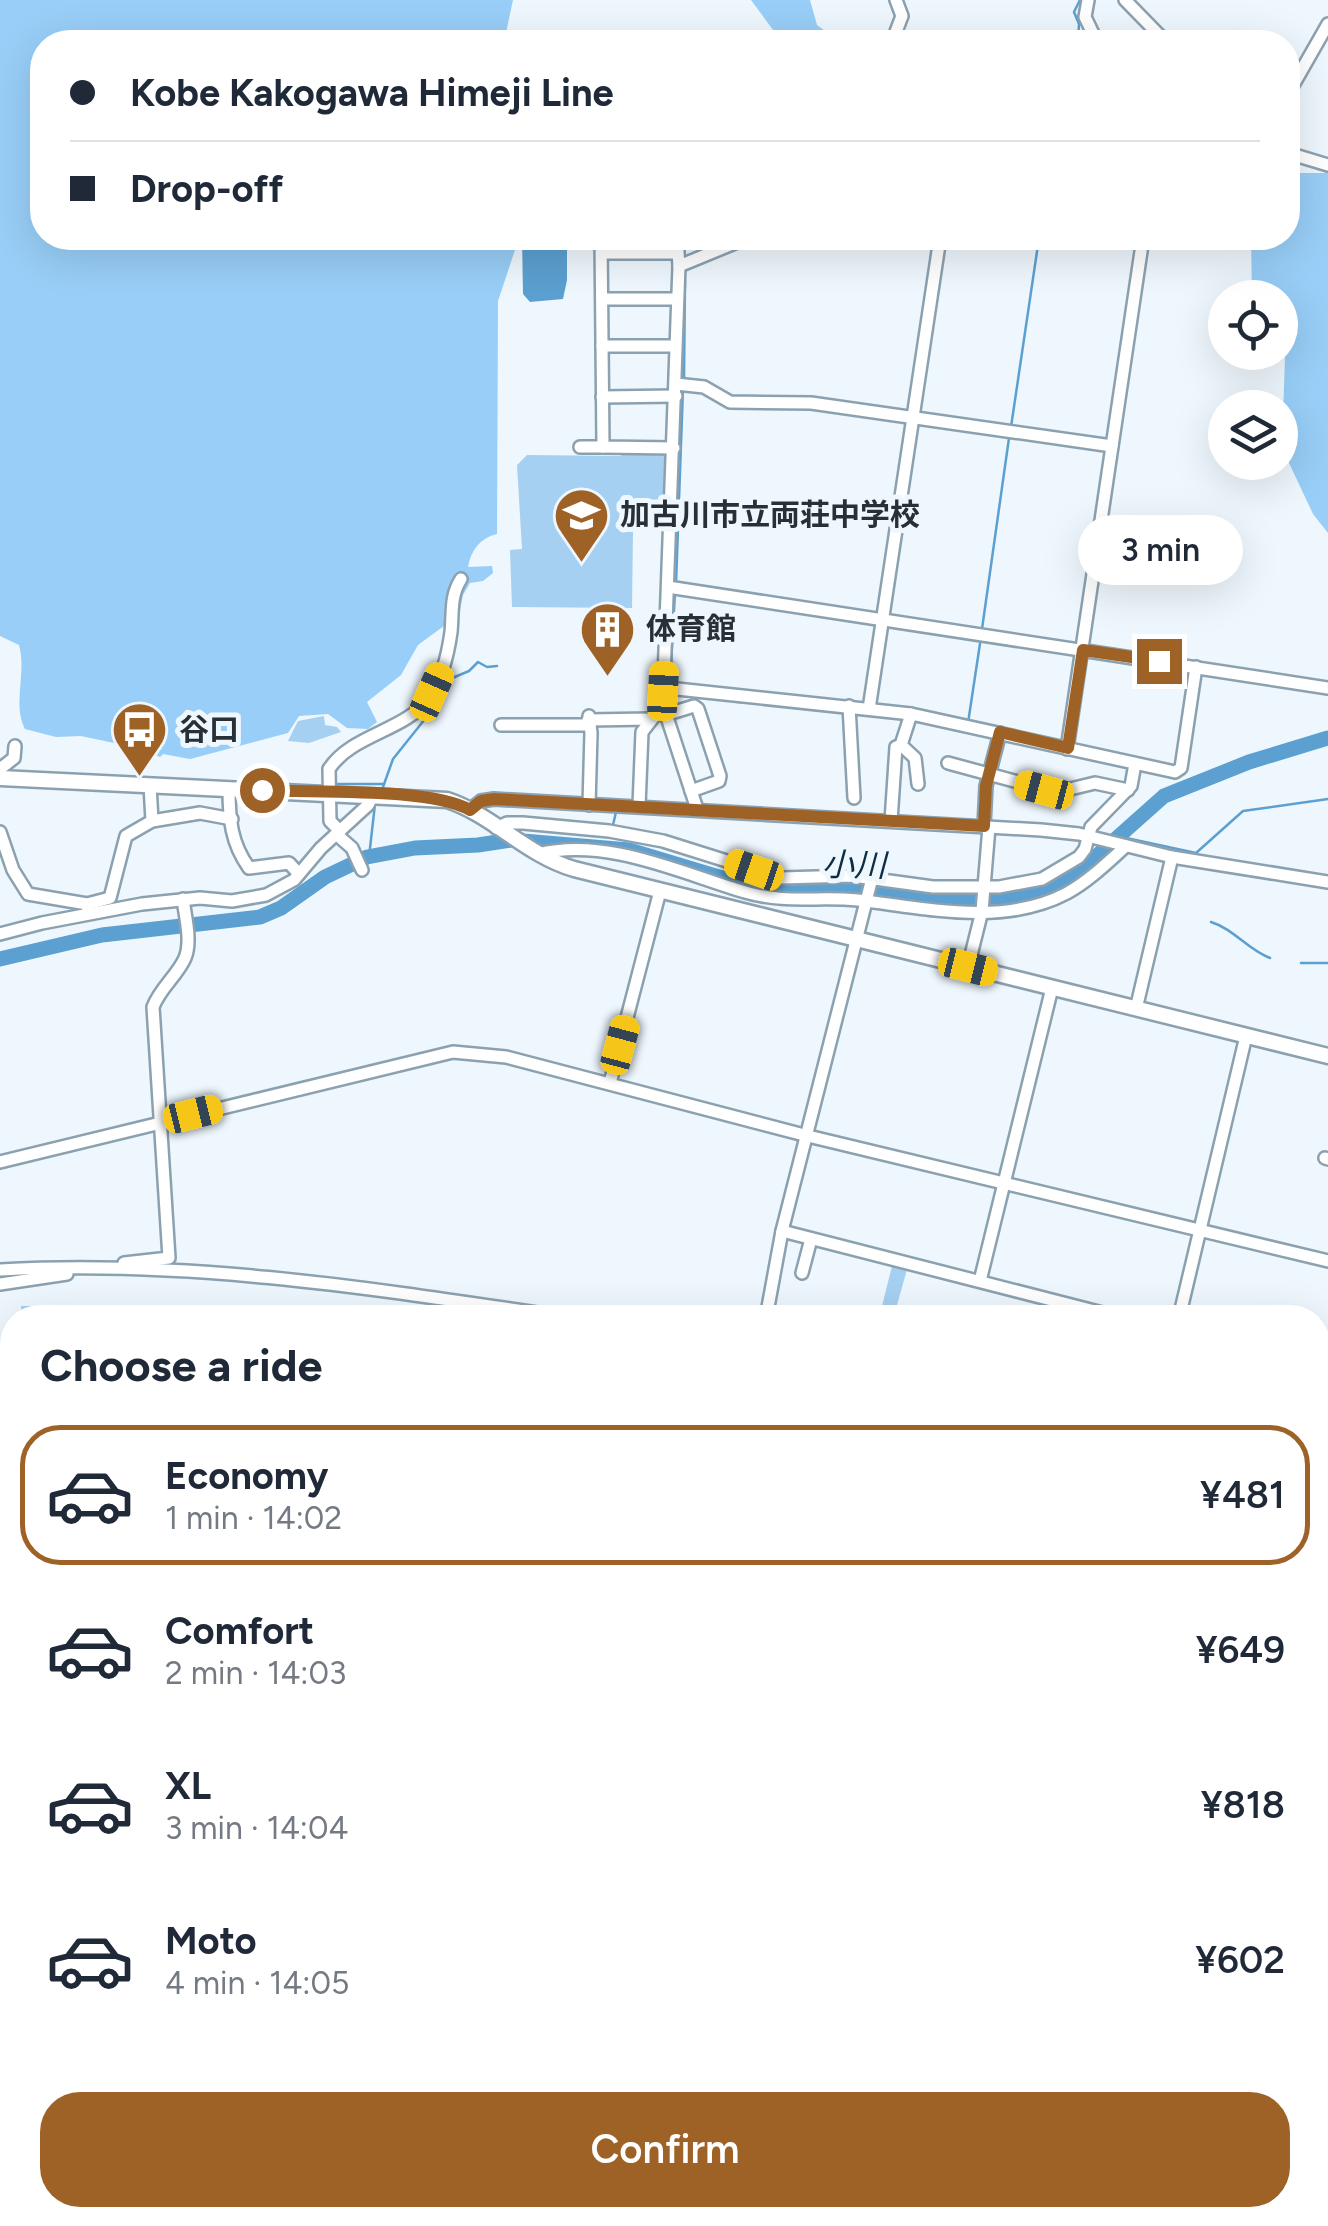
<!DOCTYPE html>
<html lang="en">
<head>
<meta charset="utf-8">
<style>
	body { margin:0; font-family:Figtree,"Noto Sans JP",sans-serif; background:#f6f6f7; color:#1f2937; height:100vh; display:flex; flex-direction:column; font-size:38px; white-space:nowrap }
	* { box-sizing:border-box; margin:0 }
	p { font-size:32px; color:#747a83 }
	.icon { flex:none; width:55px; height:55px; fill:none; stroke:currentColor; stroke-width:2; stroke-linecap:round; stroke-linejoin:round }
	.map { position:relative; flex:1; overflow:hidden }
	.details { position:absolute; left:0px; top:1305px; width:1330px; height:922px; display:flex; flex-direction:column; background:#fff; border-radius:40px 40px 0 0; box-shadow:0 10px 40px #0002 }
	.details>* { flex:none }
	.top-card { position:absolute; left:30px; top:30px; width:1270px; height:220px; border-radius:40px; box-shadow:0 10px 40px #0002; display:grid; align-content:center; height:220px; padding:0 40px; background:#fff }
	.buttons { position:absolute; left:1208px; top:280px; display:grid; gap:20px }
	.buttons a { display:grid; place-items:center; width:90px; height:90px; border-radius:50%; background:#fff; box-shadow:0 10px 40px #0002; font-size:50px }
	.end { position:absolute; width:45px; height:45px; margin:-22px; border:12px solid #9f6226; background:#fff; box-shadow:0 0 0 5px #fff }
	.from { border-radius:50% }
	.bubble { position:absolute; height:70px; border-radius:35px; background:#fff; box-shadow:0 10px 40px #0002; font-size:32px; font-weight:600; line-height:70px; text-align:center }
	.car { position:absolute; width:30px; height:60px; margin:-30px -15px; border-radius:12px; box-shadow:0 0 8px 2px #0007; background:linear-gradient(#f5c518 24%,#345 0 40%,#f5c518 0 76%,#345 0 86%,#f5c518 0) }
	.top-card b { display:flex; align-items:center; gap:35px; height:95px; font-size:38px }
	.top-card b+b { border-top:2px solid #e0e1e3 }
	.top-card i { width:25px; height:25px; background:#1f2937 }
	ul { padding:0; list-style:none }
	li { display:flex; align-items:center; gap:30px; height:140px; margin:0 20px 15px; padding:0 20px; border:5px solid transparent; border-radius:40px }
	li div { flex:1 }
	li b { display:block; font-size:38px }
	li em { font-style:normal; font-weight:600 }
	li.current { border-color:#9f6226 }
	li>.icon { width:90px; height:90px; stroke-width:1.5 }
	h2 { padding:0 40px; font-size:45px; line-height:120px }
	.primary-button { display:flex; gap:20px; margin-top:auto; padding:20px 40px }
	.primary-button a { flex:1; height:115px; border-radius:40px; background:#9f6226; color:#fff; font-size:40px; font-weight:600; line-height:115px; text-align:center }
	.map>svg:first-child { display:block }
</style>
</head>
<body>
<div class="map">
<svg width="1328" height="2226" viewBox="0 0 1328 2226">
	<rect width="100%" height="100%" fill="#eef7fd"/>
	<!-- green -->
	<g fill="#a6d0f1">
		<path d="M622 453H666L664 531H633L632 608 512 607 510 550 522 549 517 465 527 455 621 456Z"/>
		<path d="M324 716 325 725 337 727 341 732 309 743 288 741 298 721Z"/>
		<path d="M893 1262 908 1266 895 1312 881 1310Z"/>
		<path d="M21 1306H122L128 1317H22Z"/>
	</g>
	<!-- forest -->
	<g fill="#98cef7">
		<path d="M0 0H513L504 42H42V238H519L498 301 497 534C480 538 471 550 468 567L492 566 493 573 483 581 470 583 463 595 459 615 418 645 401 675 367 702 377 722 368 729 347 728 328 714 299 716 288 733 190 759 163 754 160 757 141 749 140 742 134 740 114 743 81 736 56 737 25 729C12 704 27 673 19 645L0 636Z"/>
		<path d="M751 0H810L817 25 840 42H782Z"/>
		<path d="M1288 173H1328V533L1313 514 1282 448 1285 356V348L1280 346V298L1252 297 1251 238H1288Z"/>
		<path d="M1324 2042H1328V2226H1148L1116 2215H1318V2055Z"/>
		<path d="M996 2215H1097L1081 2226H988Z"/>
	</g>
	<!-- water -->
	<g fill="#5ba0d0">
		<path d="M522 238H567V280L563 299 530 302 523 294Z"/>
		<path d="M0 1509 12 1510V1667H0Z"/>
		<path d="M1328 1530V1792L1318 1791V1532Z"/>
	</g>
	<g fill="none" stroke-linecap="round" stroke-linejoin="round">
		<!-- stream -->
		<g stroke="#5ba0d0" stroke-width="2.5">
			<path d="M1078 42 1079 24 1074 12 1080 0"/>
			<path d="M684 380 685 281"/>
			<path d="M1011 427 1039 238"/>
			<path d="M676 584 683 388"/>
			<path d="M982 629 1009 438"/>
			<path d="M670 684 675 592"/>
			<path d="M737 702H751"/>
			<path d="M968 723 981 637"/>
			<path d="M333 784H384"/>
			<path d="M383 787 393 759 433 709 450 679 469 671 478 662 487 667 497 666"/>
			<path d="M613 825 616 812"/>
			<path d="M1117 836 1196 853 1243 811 1328 799"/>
			<path d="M369 857 375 804"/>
			<path d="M1211 922C1234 929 1248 950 1270 958"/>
			<path d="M1301 963H1328"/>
			<path d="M1318 1956 1328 1958"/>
			<path d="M1318 1968H1328"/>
			<path d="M237 2226 239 2215"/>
			<path d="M744 2226 746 2215"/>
		</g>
		<!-- river -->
		<g stroke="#5ba0d0" stroke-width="15">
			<path d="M0 959 102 935 260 917 281 908 325 877 367 857 415 848 478 845 511 840 629 850 772 893 861 890 919 899 969 901 1030 895 1073 877 1164 796 1249 762 1328 738"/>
			<path d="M1318 1848 1328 1852"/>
		</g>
		<defs>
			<g id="minor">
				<path d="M1088 0 1085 17 1097 42"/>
				<path d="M1125 0 1166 42"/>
				<path d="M892 42 902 16 896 0"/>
				<path d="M1288 94 1328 24"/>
				<path d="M1288 153 1328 165"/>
				<path d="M601 238 603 447 674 448"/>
				<path d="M677 238 679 266 663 705 697 809"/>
				<path d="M602 253H676"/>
				<path d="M679 266 747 238"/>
				<path d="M602 299H677"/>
				<path d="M602 346H675"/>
				<path d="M676 384 704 387 730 402 811 403 1112 446"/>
				<path d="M602 397 676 396"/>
				<path d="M580 447H603"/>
				<path d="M668 587 1328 688"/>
				<path d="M663 691 677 689 911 714 1175 772 1181 768 1196 667"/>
				<path d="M849 706 854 798"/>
				<path d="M869 709 940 238"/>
				<path d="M668 714 694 706 698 709 720 776 719 781 691 791"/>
				<path d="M589 716 591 733 589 805"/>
				<path d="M588 720 651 719"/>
				<path d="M501 725H589"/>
				<path d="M901 745 915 758 918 784"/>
				<path d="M1067 749 1143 238"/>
				<path d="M948 763 1044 789 1066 790 1095 783 1128 790"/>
				<path d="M0 769 14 758 15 746"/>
				<path d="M229 789C229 819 231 843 249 868L289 863 299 874"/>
				<path d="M639 806 642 732 663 705"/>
				<path d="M470 810 481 801 494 799 1041 830 1079 834 1172 857 1328 882"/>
				<path d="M152 821 200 813 232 819"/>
				<path d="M891 821 896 747 901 745 911 714"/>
				<path d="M984 826 986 786 1000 733"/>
				<path d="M496 828 507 823H523L609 831 663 841 781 878 853 876 933 887H999L1042 879 1079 857 1085 849 1091 827 1131 786 1135 764"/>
				<path d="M340 831 330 821 329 769C352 734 406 731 429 698 442 679 448 654 451 632 453 612 450 596 461 579"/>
				<path d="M0 832 13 870 28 894 87 904 88 909"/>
				<path d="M336 834 352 848 362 870"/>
				<path d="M538 854C607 837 680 873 745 892 787 904 817 896 858 900 925 908 1003 927 1067 893 1089 881 1108 862 1126 846"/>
				<path d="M87 904 110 898 126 836 152 821 150 785"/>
				<path d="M0 934 42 923 142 904 200 898 232 901 266 895 294 880 321 848 368 805 373 795"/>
				<path d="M968 967 982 911 989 827"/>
				<path d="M1136 1009 1172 857"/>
				<path d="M610 1083 660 891"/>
				<path d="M1325 1158 1328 1159"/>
				<path d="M0 1162 453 1052 506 1057 808 1136 1328 1261"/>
				<path d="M782 1231 1122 1318"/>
				<path d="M124 1263 169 1258 153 1007C160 988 177 976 185 958 192 941 185 916 183 899"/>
				<path d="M0 1270C192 1259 382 1290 571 1318"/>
				<path d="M802 1273 811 1239"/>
				<path d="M980 1281 1052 988"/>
				<path d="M0 1284 67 1274"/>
				<path d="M766 1318 782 1231 871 882"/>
				<path d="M1179 1318 1246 1036"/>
				<path d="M1318 1366 1328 1368"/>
				<path d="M1318 1402 1328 1403"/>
				<path d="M1318 1420 1328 1419"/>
				<path d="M0 1824H12"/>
				<path d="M10 1846 12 1861"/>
				<path d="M0 1892 12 1889"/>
				<path d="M0 1934 12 1932"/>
				<path d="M1318 1935 1328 1937"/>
				<path d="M0 1976 12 1974"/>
				<path d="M0 2051 7 2092"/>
				<path d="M0 2174 12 2172"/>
				<path d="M78 2215 80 2226"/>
				<path d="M313 2215 321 2226"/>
				<path d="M395 2215 398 2226"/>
				<path d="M540 2215 561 2226"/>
				<path d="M105 2226 164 2215"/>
				<path d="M493 2226 497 2215"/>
				<path d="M780 2226 785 2215"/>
				<path d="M975 2226 981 2215"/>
			</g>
			<g id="major">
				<path d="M0 778 447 800C493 815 526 855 574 869L1328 1056"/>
				<path d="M1318 2035 1328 2031"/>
				<path d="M916 2226 925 2215"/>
			</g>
		</defs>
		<!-- minor casing -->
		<use href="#minor" stroke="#8ca1b0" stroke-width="16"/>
		<!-- major casing -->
		<use href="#major" stroke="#8ca1b0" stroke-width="19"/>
		<!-- minor -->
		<use href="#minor" stroke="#fff" stroke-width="11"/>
		<!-- major -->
		<use href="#major" stroke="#fff" stroke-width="14"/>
		<defs>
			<g id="rail">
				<path d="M1318 2033 1328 2035"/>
				<path d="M185 2226 243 2215"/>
			</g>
		</defs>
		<!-- rail casing -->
		<use href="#rail" stroke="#939ca2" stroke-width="6"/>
		<!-- rail -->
		<use href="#rail" stroke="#eef7fd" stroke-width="2.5" stroke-dasharray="8" stroke-linecap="butt"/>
	</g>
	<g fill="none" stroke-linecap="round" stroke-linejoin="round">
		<!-- route -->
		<path stroke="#9f6226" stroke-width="12" d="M262 790C314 793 428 787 470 810L481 801 494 799 984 826 986 786 1000 732 1068 748 1083 650 1159 661"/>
	</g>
	<!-- icons -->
	<defs>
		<symbol id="school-pin" viewBox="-11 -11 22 30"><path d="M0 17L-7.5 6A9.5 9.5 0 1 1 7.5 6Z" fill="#9f6226" stroke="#eef7fd"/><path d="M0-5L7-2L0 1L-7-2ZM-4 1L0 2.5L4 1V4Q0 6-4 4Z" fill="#fff"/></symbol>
		<symbol id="building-pin" viewBox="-11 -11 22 30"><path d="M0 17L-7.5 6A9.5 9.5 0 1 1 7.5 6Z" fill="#9f6226" stroke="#eef7fd"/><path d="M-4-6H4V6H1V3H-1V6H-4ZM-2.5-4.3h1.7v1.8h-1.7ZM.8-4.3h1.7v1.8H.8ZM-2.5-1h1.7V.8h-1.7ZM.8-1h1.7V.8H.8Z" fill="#fff"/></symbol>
		<symbol id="bus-pin" viewBox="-11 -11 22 30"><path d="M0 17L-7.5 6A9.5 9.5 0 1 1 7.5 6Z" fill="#9f6226" stroke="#eef7fd"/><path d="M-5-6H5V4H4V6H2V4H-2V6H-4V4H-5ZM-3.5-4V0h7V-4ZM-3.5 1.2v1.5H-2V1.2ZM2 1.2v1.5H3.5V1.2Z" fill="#fff"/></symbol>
	</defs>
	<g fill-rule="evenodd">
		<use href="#school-pin" x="550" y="484" width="63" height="86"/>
		<use href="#building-pin" x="576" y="598" width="63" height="86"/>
		<use href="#bus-pin" x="108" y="698" width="63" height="86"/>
	</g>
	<g text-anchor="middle" stroke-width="10" stroke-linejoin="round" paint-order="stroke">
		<!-- poi labels -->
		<g font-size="30" font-weight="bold" fill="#283037" stroke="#eef7fd" text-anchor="start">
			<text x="620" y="525">加古川市立両荘中学校</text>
			<text x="646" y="639">体育館</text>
			<text x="179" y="740">谷口</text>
		</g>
		<!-- water labels -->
		<g font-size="32" font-style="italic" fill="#0e2d41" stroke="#eef7fd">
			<text transform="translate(854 865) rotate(1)" y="11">小川</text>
		</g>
	</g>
</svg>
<div class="buttons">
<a><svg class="icon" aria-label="locate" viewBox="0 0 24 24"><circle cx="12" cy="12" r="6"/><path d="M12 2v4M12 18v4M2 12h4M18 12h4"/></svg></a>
<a><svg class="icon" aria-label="layers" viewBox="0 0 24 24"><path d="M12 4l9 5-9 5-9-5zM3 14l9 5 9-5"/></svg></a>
</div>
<i class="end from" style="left:262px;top:790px"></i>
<i class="end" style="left:1159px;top:661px"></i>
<div class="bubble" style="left:1078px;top:515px;width:165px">3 min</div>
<i class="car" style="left:663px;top:691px;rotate:3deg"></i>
<i class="car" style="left:432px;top:692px;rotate:24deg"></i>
<i class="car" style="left:1044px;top:790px;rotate:285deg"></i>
<i class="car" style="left:754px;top:870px;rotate:289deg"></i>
<i class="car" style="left:968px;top:967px;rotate:104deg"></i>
<i class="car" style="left:620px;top:1045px;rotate:15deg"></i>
<i class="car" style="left:193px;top:1114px;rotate:76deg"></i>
<div class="top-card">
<b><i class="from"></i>Kobe Kakogawa Himeji Line</b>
<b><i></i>Drop-off</b>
</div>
<section class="details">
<h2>Choose a ride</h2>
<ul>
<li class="current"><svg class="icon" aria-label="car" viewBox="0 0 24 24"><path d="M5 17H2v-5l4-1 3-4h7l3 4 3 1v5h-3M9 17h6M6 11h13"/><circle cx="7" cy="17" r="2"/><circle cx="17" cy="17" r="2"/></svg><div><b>Economy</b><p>1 min · 14:02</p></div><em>¥481</em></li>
<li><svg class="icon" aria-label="car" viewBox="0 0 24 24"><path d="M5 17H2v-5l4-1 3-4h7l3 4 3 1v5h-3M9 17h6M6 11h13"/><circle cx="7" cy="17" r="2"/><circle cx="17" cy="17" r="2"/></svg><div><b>Comfort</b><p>2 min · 14:03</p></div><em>¥649</em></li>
<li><svg class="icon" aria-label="car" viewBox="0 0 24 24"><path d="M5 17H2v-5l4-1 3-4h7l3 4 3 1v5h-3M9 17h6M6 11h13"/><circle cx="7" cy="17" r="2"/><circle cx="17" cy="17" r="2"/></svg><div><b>XL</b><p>3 min · 14:04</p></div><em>¥818</em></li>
<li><svg class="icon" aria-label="car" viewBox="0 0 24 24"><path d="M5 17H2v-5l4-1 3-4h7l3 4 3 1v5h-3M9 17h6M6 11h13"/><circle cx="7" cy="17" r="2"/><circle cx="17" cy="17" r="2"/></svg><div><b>Moto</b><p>4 min · 14:05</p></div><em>¥602</em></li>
</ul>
<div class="primary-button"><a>Confirm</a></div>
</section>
</div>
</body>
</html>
